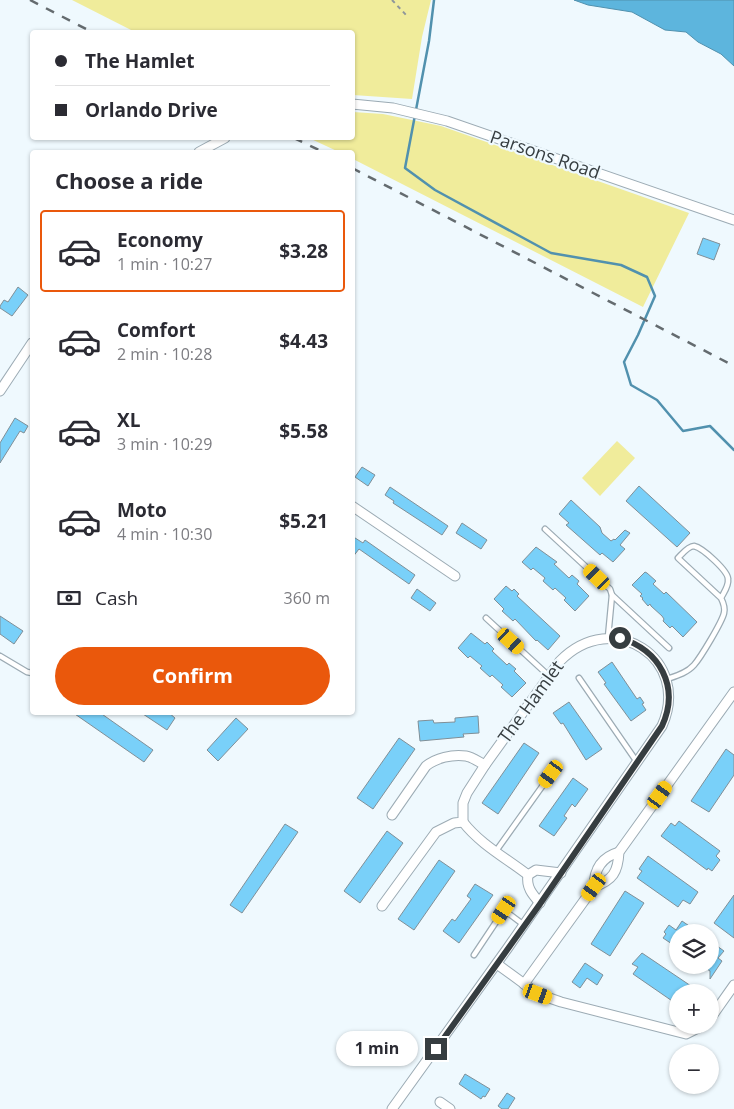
<!DOCTYPE html>
<html lang="en">
<head>
<meta charset="utf-8">
<style>
	body { margin:0; font-family:"Open Sans",sans-serif; background:#f7f7f7; color:#2b2b33; height:100vh; display:flex; flex-direction:column; font-size:19px; white-space:nowrap }
	* { box-sizing:border-box; margin:0 }
	p { font-size:16px; color:#7c7c81 }
	.icon { flex:none; width:28px; height:28px; fill:none; stroke:currentColor; stroke-width:2; stroke-linecap:round; stroke-linejoin:round }
	.map { position:relative; flex:1; overflow:hidden }
	.drawer { position:absolute; left:30px; top:150px; width:325px; height:565px; display:flex; flex-direction:column; background:#fff; border-radius:5px; box-shadow:0 1px 4px #0004 }
	.drawer>* { flex:none }
	.banner { position:absolute; left:30px; top:30px; width:325px; height:110px; border-radius:5px; box-shadow:0 1px 4px #0004; display:grid; align-content:center; height:110px; padding:0 25px; background:#fff }
	.fabs { position:absolute; left:669px; top:924px; display:grid; gap:10px }
	.fabs a { display:grid; place-items:center; width:50px; height:50px; border-radius:50%; background:#fff; box-shadow:0 1px 4px #0004; font-size:25px }
	.end { position:absolute; width:22px; height:22px; margin:-11px; border:6px solid #363d40; background:#fff; box-shadow:0 0 0 2px #fff }
	.from { border-radius:50% }
	.bubble { position:absolute; height:35px; border-radius:18px; background:#fff; box-shadow:0 1px 4px #0004; font-size:16px; font-weight:700; line-height:35px; text-align:center }
	.car { position:absolute; width:15px; height:30px; margin:-15px -8px; border-radius:6px; box-shadow:0 0 4px 1px #0007; background:linear-gradient(#f5c518 24%,#345 0 40%,#f5c518 0 76%,#345 0 86%,#f5c518 0) }
	.banner b { display:flex; align-items:center; gap:18px; height:48px; font-size:19px }
	.banner b+b { border-top:1px solid #e1e1e2 }
	.banner i { width:12px; height:12px; background:#2b2b33 }
	ul { padding:0; list-style:none }
	li { display:flex; align-items:center; gap:15px; height:82px; margin:0 10px 8px; padding:0 15px; border:2px solid transparent; border-radius:5px }
	li div { flex:1 }
	li b { display:block; font-size:19px }
	li em { font-style:normal; font-weight:700 }
	li.selected { border-color:#ea580c }
	li>.icon { width:45px; height:45px; stroke-width:1.5 }
	h2 { padding:0 25px; font-size:22px; line-height:60px }
	.pay { display:flex; align-items:center; gap:12px; height:55px; padding:0 25px; font-size:19px }
	.pay p { margin-inline-start:auto }
	.action { display:flex; gap:10px; margin-top:auto; padding:10px 25px }
	.action a { flex:1; height:58px; border-radius:30px; background:#ea580c; color:#fff; font-size:20px; font-weight:700; line-height:58px; text-align:center }
	.map>svg:first-child { display:block }
</style>
</head>
<body>
<div class="map">
<svg width="734" height="1109" viewBox="0 0 734 1109">
	<rect width="100%" height="100%" fill="#eff9fe"/>
	<!-- green -->
	<g fill="#f0ec9b">
		<path d="M72 0H431L422 37 412 99 353 95 352 32H135Z"/>
		<path d="M353 112 383 114 441 126 689 213 643 307 353 159 352 152H339L309 138H352Z"/>
		<path d="M617 441 635 458 600 496 582 478Z"/>
	</g>
	<!-- water -->
	<path fill="#5db5dd" stroke="#5191ae" d="M574 0H734V66L721 54 698 42 686 32 665 30 632 12 588 5Z"/>
	<g fill="none" stroke-linecap="round" stroke-linejoin="round">
		<!-- stream -->
		<path stroke="#5191ae" stroke-width="2.5" d="M434 0 429 41 405 168 435 190 551 253 621 265 647 277 655 296 638 335 624 362 631 385 657 400 683 431 710 426 734 450"/>
	</g>
	<!-- building -->
	<g fill="#79d0f9" stroke="#808f97">
		<path d="M703 238 720 244 714 260 697 254Z"/>
		<path d="M18 287 28 295 12 316 0 308V306L4 300 8 302Z"/>
		<path d="M15 418 28 426 24 433 20 431 0 463V443Z"/>
		<path d="M362 467 375 475 368 486 355 477Z"/>
		<path d="M639 486 690 533 677 547 626 501Z"/>
		<path d="M390 487 448 526 442 535 393 503 394 501 385 495Z"/>
		<path d="M571 500 600 527 602 533 611 541 614 539 615 540 625 530 630 533 620 545 625 549 613 562 602 553 600 555 566 525 569 523 559 514Z"/>
		<path d="M462 523 487 540 481 549 456 533Z"/>
		<path d="M352 536 363 543 365 540 415 575 409 584 359 549 352 558Z"/>
		<path d="M536 547 557 562 554 564 569 578 572 575 579 581 577 584 589 596 575 611 564 600 566 598 555 588 553 590 543 581 545 578 533 568 531 570 522 562Z"/>
		<path d="M645 572 647 573 656 581 653 584 664 594 666 592 697 622 683 637 672 626 670 628 663 621 664 619 662 616 651 606 650 604 648 606 642 599 643 598 640 596 642 594 632 585Z"/>
		<path d="M506 586 512 591 514 589 519 594 517 596 560 636 548 650 537 640 536 641 515 619 513 621 502 611 504 609 494 599Z"/>
		<path d="M417 589 436 603 430 611 411 598Z"/>
		<path d="M0 616 23 631 14 644 0 634Z"/>
		<path d="M471 633 485 644 487 642 494 649 492 651 507 665 509 663 516 669 514 671 526 683 512 697 501 687 503 685 492 675 490 677 480 668 482 666 470 656 468 658 458 648Z"/>
		<path d="M612 662 637 699 640 697 644 703 642 704 646 710 631 721 604 684 606 683 598 672Z"/>
		<path d="M569 702 602 749 586 760 563 723 561 724 553 713Z"/>
		<path d="M72 712H99L153 750 144 762Z"/>
		<path d="M140 712H168L175 718 167 730Z"/>
		<path d="M478 716 479 733 463 734 464 737 420 741 418 721 433 720 434 723 455 722V718Z"/>
		<path d="M236 718 248 729 218 761 207 750Z"/>
		<path d="M399 738 415 749 373 809 357 798Z"/>
		<path d="M524 743 539 753 498 814 482 803Z"/>
		<path d="M726 749 734 755V775L709 812 691 801Z"/>
		<path d="M573 778 588 789 575 807 572 804 564 816 567 818 554 836 539 826Z"/>
		<path d="M679 821 720 851 716 856 720 860 712 871 708 868 707 870 661 836 671 823 675 826Z"/>
		<path d="M285 824 298 832 242 913 230 905Z"/>
		<path d="M387 831 403 843 360 903 344 891Z"/>
		<path d="M648 856 698 892 690 904 683 900 678 907 637 878 642 871 639 869Z"/>
		<path d="M439 860 455 871 414 930 398 919Z"/>
		<path d="M475 884 493 895 459 943 443 931 452 919 455 921 471 899 467 896Z"/>
		<path d="M625 891 644 903 610 956 591 944Z"/>
		<path d="M734 895V938L714 923Z"/>
		<path d="M682 921 698 932H678V948L663 938 666 934 664 932 669 925 676 930Z"/>
		<path d="M710 941 724 951 718 958 722 961 710 979V971L701 965H710Z"/>
		<path d="M642 953 694 988 691 992H678V1005L633 974 638 967 632 964Z"/>
		<path d="M585 963 603 975 597 985 587 978 580 988 572 982Z"/>
		<path d="M465 1074 490 1089 485 1097 483 1096 481 1099 459 1084Z"/>
		<path d="M507 1093 515 1098 508 1109H502L498 1106Z"/>
	</g>
	<g fill="none" stroke-linecap="round" stroke-linejoin="round">
		<defs>
			<g id="lane">
				<path d="M545 529 610 589 612 595 608 637"/>
				<path d="M612 595 669 648"/>
				<path d="M486 618 549 676"/>
				<path d="M0 656 27 672 32 673"/>
				<path d="M579 678 637 762"/>
				<path d="M667 679C676 676 687 673 694 665 701 657 722 622 724 613 725 609 723 602 721 598L678 558C682 554 688 546 694 546 703 548 728 571 728 579 729 586 724 592 721 598"/>
				<path d="M496 851 551 774"/>
				<path d="M474 955 504 910 524 925"/>
			</g>
			<g id="street">
				<path d="M352 104 393 108 447 121 734 220"/>
				<path d="M199 152 225 138"/>
				<path d="M0 391 32 343"/>
				<path d="M352 506 455 576"/>
				<path d="M392 815 426 766C436 758 452 754 466 756 472 757 479 762 485 765"/>
				<path d="M463 822C480 844 506 858 528 875"/>
				<path d="M528 875 536 870 561 873"/>
				<path d="M528 875C526 887 532 894 540 903"/>
				<path d="M594 887C594 869 602 857 619 852"/>
				<path d="M382 906 436 832 454 823 463 822V803L467 793 485 765 560 661C613 607 692 659 662 726L507 949 392 1109"/>
				<path d="M497 964 538 994 561 1002 686 1034 704 1025"/>
				<path d="M524 984 594 887C613 880 618 872 619 852L734 692"/>
				<path d="M710 1019 734 985"/>
				<path d="M440 1102 450 1109"/>
			</g>
		</defs>
		<!-- lane casing -->
		<use href="#lane" stroke="#9cabb4" stroke-width="7"/>
		<!-- street casing -->
		<use href="#street" stroke="#9cabb4" stroke-width="11"/>
		<!-- path -->
		<path stroke="#8e969a" stroke-width="2" stroke-dasharray="4 4" stroke-linecap="butt" d="M392 0 408 17"/>
		<!-- lane -->
		<use href="#lane" stroke="#fff" stroke-width="4.5"/>
		<!-- street -->
		<use href="#street" stroke="#fff" stroke-width="9"/>
		<!-- rail -->
		<g stroke="#646b6f" stroke-width="2.5" stroke-dasharray="9 9" stroke-linecap="butt">
			<path d="M30 0 92 32"/>
			<path d="M294 138 323 152"/>
			<path d="M352 168 734 366"/>
		</g>
	</g>
	<g fill="none" stroke-linecap="round" stroke-linejoin="round">
		<!-- route -->
		<path stroke="#363d40" stroke-width="6" d="M436 1049 540 904 662 726C680 687 660 650 620 638"/>
	</g>
	<g text-anchor="middle" stroke-width="4.5" stroke-linejoin="round" paint-order="stroke">
		<!-- street labels -->
		<g font-size="18" fill="#363d40" stroke="#eff9fe">
			<text transform="translate(545 155) rotate(19)" y="6">Parsons Road</text>
			<text transform="translate(531 702) rotate(-54)" y="6">The Hamlet</text>
		</g>
	</g>
</svg>
<div class="fabs">
<a><svg class="icon" aria-label="layers" viewBox="0 0 24 24"><path d="M12 4l9 5-9 5-9-5zM3 14l9 5 9-5"/></svg></a>
<a>+</a>
<a>−</a>
</div>
<i class="end from" style="left:620px;top:638px"></i>
<i class="end" style="left:436px;top:1049px"></i>
<div class="bubble" style="left:336px;top:1031px;width:82px">1 min</div>
<i class="car" style="left:597px;top:577px;rotate:314deg"></i>
<i class="car" style="left:511px;top:641px;rotate:132deg"></i>
<i class="car" style="left:551px;top:774px;rotate:216deg"></i>
<i class="car" style="left:660px;top:795px;rotate:36deg"></i>
<i class="car" style="left:594px;top:887px;rotate:216deg"></i>
<i class="car" style="left:504px;top:910px;rotate:214deg"></i>
<i class="car" style="left:538px;top:994px;rotate:110deg"></i>
<div class="banner">
<b><i class="from"></i>The Hamlet</b>
<b><i></i>Orlando Drive</b>
</div>
<section class="drawer">
<h2>Choose a ride</h2>
<ul>
<li class="selected"><svg class="icon" aria-label="car" viewBox="0 0 24 24"><path d="M5 17H2v-5l4-1 3-4h7l3 4 3 1v5h-3M9 17h6M6 11h13"/><circle cx="7" cy="17" r="2"/><circle cx="17" cy="17" r="2"/></svg><div><b>Economy</b><p>1 min · 10:27</p></div><em>$3.28</em></li>
<li><svg class="icon" aria-label="car" viewBox="0 0 24 24"><path d="M5 17H2v-5l4-1 3-4h7l3 4 3 1v5h-3M9 17h6M6 11h13"/><circle cx="7" cy="17" r="2"/><circle cx="17" cy="17" r="2"/></svg><div><b>Comfort</b><p>2 min · 10:28</p></div><em>$4.43</em></li>
<li><svg class="icon" aria-label="car" viewBox="0 0 24 24"><path d="M5 17H2v-5l4-1 3-4h7l3 4 3 1v5h-3M9 17h6M6 11h13"/><circle cx="7" cy="17" r="2"/><circle cx="17" cy="17" r="2"/></svg><div><b>XL</b><p>3 min · 10:29</p></div><em>$5.58</em></li>
<li><svg class="icon" aria-label="car" viewBox="0 0 24 24"><path d="M5 17H2v-5l4-1 3-4h7l3 4 3 1v5h-3M9 17h6M6 11h13"/><circle cx="7" cy="17" r="2"/><circle cx="17" cy="17" r="2"/></svg><div><b>Moto</b><p>4 min · 10:30</p></div><em>$5.21</em></li>
</ul>
<div class="pay"><svg class="icon" aria-label="cash" viewBox="0 0 24 24"><path d="M3 7h18v10H3z"/><circle cx="12" cy="12" r="2"/></svg>Cash<p>360 m</p></div>
<div class="action"><a>Confirm</a></div>
</section>
</div>
</body>
</html>
